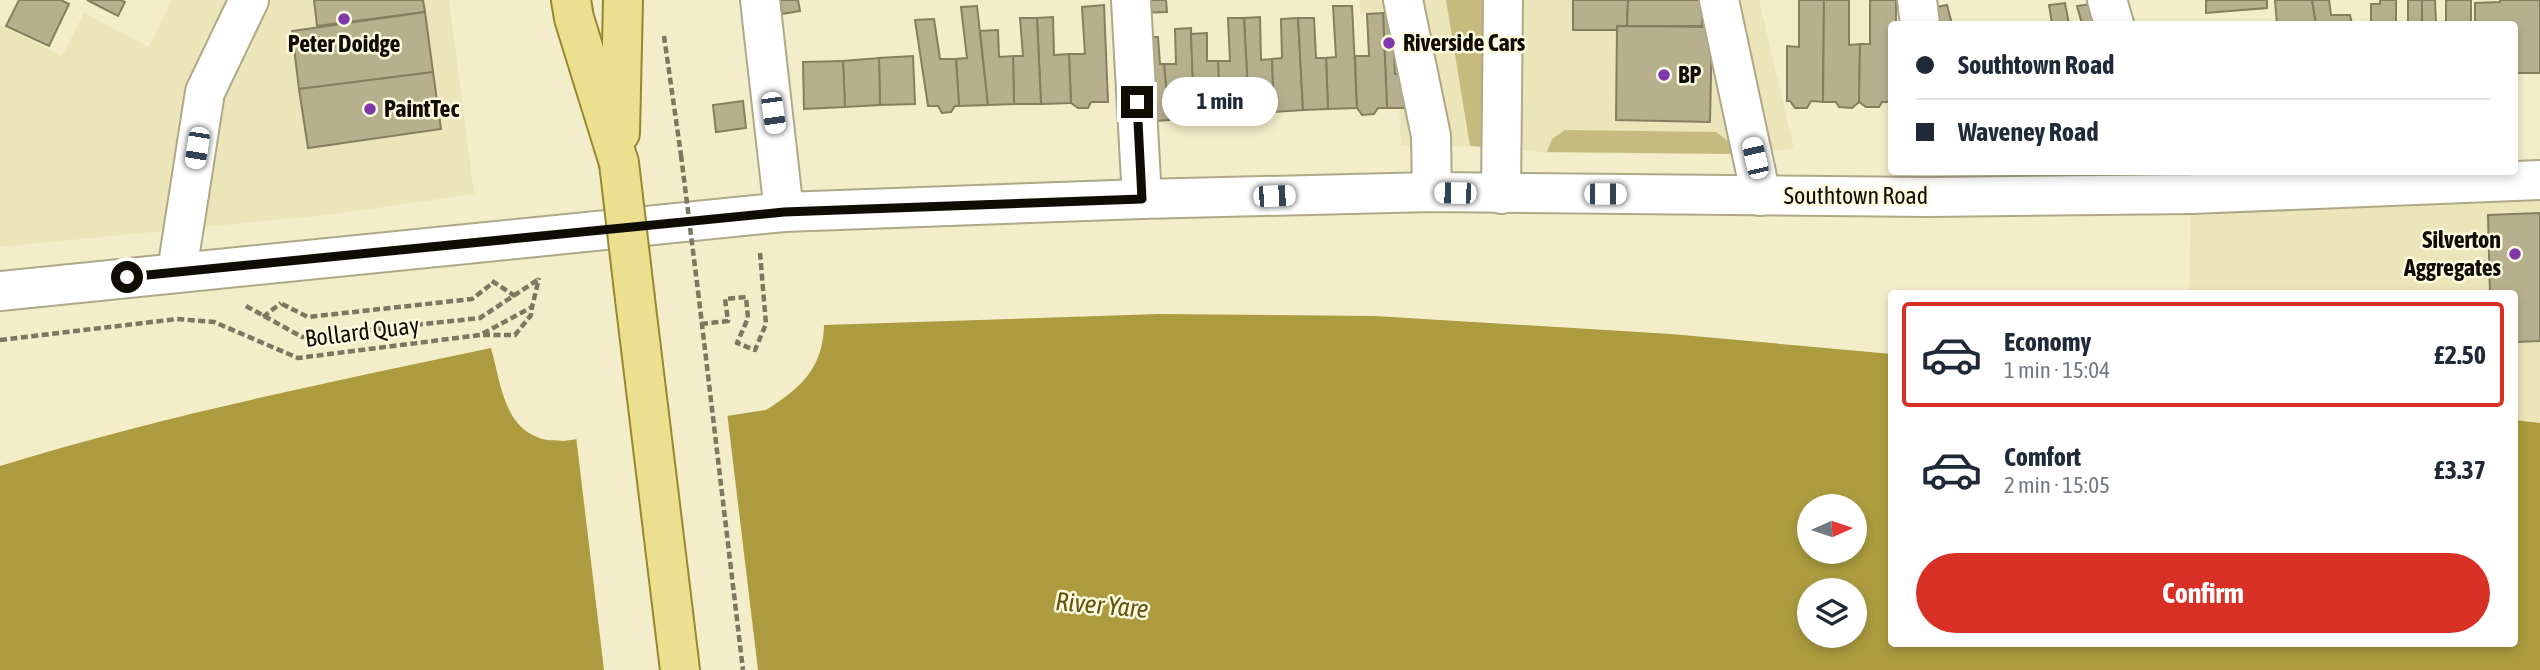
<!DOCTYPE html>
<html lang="en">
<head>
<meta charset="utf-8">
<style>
	body { margin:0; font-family:"Asap Condensed",sans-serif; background:#f6f6f7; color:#1f2937; height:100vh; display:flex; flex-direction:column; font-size:26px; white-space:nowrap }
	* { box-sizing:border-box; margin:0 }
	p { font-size:23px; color:#747a83 }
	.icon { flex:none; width:38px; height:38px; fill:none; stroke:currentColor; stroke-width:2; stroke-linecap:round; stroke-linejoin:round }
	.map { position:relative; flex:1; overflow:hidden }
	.panel { position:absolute; left:1888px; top:290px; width:630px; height:357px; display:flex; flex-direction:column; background:#fff; border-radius:7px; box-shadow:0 4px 10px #0003 }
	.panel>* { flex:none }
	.top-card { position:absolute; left:1888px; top:21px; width:630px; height:154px; border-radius:7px; box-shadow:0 4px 10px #0003; display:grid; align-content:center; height:154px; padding:0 28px; background:#fff }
	.needle { width:46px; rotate:87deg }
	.fabs { position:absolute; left:1797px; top:494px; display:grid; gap:14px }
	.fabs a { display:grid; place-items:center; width:70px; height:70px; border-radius:50%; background:#fff; box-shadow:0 4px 10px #0003; font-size:35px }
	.end { position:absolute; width:32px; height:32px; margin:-16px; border:9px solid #0f0d03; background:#fff; box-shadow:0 0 0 4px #fff }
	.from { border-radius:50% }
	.bubble { position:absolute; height:49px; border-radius:24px; background:#fff; box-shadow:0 4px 10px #0003; font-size:23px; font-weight:700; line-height:49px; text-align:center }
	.car { position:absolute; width:21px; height:42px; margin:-21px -10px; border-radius:9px; box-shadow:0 0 5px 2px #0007; background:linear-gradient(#fff 24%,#345 0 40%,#fff 0 76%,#345 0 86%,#fff 0) }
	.top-card b { display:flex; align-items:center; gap:24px; height:66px; font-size:26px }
	.top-card b+b { border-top:2px solid #e0e1e3 }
	.top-card i { width:18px; height:18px; background:#1f2937 }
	ul { padding:12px 0 0; list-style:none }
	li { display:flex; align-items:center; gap:21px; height:105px; margin:0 14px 10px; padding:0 14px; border:4px solid transparent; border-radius:7px }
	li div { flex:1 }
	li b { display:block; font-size:26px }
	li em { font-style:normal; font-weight:700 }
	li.current { border-color:#d93025 }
	li>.icon { width:63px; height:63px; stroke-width:1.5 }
	.button { display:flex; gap:14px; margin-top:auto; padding:14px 28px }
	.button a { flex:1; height:80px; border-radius:42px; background:#d93025; color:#fff; font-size:28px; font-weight:700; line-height:80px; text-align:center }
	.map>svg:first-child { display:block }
</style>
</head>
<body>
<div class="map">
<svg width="2540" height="670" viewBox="0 0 2540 670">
	<rect width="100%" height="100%" fill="#f3edca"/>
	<!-- built -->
	<g fill="#ece5ba">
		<path d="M172 0H449L474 194 335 214 0 247V25L62 56 84 13 149 47Z"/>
		<path d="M1359 0H1759L1794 149 1732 154 1550 153 1485 147 1401 146 1399 108 1383 13 1360 14Z"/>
		<path d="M2540 180V423L2515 420V294H2189L2191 194Z"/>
	</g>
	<!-- green -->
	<g fill="#c6bb7e">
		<path d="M1446 0H1483L1485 147 1470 146Z"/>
		<path d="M1565 130 1716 132 1731 143 1732 154 1547 152 1552 139Z"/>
	</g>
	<!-- water -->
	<path fill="#ac9c3f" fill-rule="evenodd" d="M1159 314 1375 316 1671 334 1892 354V644H2515V420L2540 423V670H0V466C161 416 326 383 491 348 500 379 503 424 537 437 545 441 556 440 564 441L766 410C801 388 823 368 824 325ZM1810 506H1855V551H1810ZM1810 590H1855V635H1810Z"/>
	<!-- pier -->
	<path fill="#f3edca" d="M727 412 758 670H604L576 436Z"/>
	<!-- building -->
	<g fill="#b6b08f" stroke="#857f5f" stroke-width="2">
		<path d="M19 0H61L69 4 49 46 6 26Z"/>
		<path d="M87 0H121L125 2 118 16Z"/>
		<path d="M314 0H423L425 12 317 26Z"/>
		<path d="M780 0H798L800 11 782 14Z"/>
		<path d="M1138 0H1166L1167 12 1138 13Z"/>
		<path d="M1573 0H1628L1627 26H1617V30H1573Z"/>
		<path d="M1628 0H1703L1702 26H1627Z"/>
		<path d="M1799 0H1824L1823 102 1811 101 1807 108H1795L1790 101H1787V46L1799 47Z"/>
		<path d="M1824 0H1849V45L1860 44 1859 102 1852 108 1839 107 1836 102H1823Z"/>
		<path d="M1870 0H1896V24H1892V102H1882L1879 107H1866L1859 102 1860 44H1870Z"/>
		<path d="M2206 0H2267V8L2206 13Z"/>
		<path d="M2275 0H2312L2316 24H2277Z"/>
		<path d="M2312 0H2329L2331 15H2350L2352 24H2316Z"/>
		<path d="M2380 0H2396V24H2371V4H2380Z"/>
		<rect x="2408" y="0" width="14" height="24"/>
		<path d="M2422 0H2435L2436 24H2422Z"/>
		<rect x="2446" y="0" width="25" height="24"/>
		<path d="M2500 0H2540V73H2515V24H2475V3L2500 2Z"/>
		<path d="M2065 3 2069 24H2052L2049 5Z"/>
		<path d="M2090 4 2097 24H2082L2077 6Z"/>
		<path d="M1104 5 1108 102H1091L1088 108H1078L1071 103 1069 54H1085L1082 7Z"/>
		<path d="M1947 5 1952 24H1930L1926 9Z"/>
		<path d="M977 6 988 105 959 106 956 59 967 58 961 7Z"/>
		<path d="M1333 6H1352L1357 108 1328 109 1326 58 1336 57Z"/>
		<path d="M425 12 433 72 299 89 292 31Z"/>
		<path d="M1383 13H1392L1395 74H1403L1404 108H1387Z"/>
		<path d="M1383 13 1387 108H1378L1374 114 1362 115 1357 108 1355 56H1369L1367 14Z"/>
		<path d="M1053 17 1054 55 1069 54 1071 103 1041 104 1037 18Z"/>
		<path d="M1260 17 1261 60 1272 59 1274 112H1249L1244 18Z"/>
		<path d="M1020 18H1037L1041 104H1014L1013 56H1023Z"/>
		<path d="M1228 18H1244L1249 112 1240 113 1236 119H1226L1220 113 1218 61H1230Z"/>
		<path d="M1298 18 1303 110 1274 112 1272 59 1282 58 1281 19Z"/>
		<path d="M1298 18H1314L1316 58H1326L1328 109 1303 110Z"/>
		<path d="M934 19 940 59H956L959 106H955L951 112 942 113 938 106H928L915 20Z"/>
		<path d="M1617 26 1712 27 1710 122 1616 120Z"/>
		<path d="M1191 28 1194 114 1168 115 1164 64H1176L1175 29Z"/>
		<path d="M998 30 999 57 1013 56 1014 104 988 105 980 31Z"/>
		<path d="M1207 33V61H1218L1220 113 1194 114 1191 34Z"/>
		<path d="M1142 37H1158L1160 64H1164L1169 120 1156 121Z"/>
		<path d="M913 56 915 104 880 105 879 58Z"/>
		<path d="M879 58 880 105 845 107 843 61Z"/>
		<path d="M843 61 845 107 804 109 803 62Z"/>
		<path d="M433 72 441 129 308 148 299 89Z"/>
		<path d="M743 101 746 128 716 132 713 105Z"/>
		<path d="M2540 213V341L2515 342V294H2490L2488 215Z"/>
	</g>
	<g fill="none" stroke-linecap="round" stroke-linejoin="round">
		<defs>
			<g id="minor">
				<path d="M760 0 784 212"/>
				<path d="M1131 0 1142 199"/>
				<path d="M1403 0 1431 136 1432 192"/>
				<path d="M1719 0 1761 196"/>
				<path d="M1917 0 1920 24"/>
				<path d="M2107 0 2114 24"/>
				<path d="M1501 194 1503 0"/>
				<path d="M177 271 205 92 249 0"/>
				<path d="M0 291 784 212 1142 199 1432 192 1928 197 2191 194 2540 180"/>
			</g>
			<g id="major">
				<path d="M571 0 574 18 619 163"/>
				<path d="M620 133 623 0"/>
				<path d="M635 299 680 670"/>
			</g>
		</defs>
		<!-- minor casing -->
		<use href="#minor" stroke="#aea887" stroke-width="42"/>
		<!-- major casing -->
		<use href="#major" stroke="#96882f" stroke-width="42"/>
		<!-- path -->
		<g stroke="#7b7761" stroke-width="4.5" stroke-dasharray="7 3.5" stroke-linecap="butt">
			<path d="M664 36 681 155"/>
			<path d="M492 281 515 296"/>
			<path d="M698 291 743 670"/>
			<path d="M282 304 308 317 472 299 494 282"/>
			<path d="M246 306 302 337 480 318 539 279"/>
			<path d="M263 317 281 303"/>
			<path d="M701 324 728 321 725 299 746 297 748 318 737 343 755 350 766 324 760 253"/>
			<path d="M483 335H515L531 315 532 308"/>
			<path d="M0 340 177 319 214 322 298 358 480 335 532 307 539 278"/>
		</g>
		<!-- minor -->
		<use href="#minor" stroke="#fff" stroke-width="38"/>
		<!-- major -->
		<use href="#major" stroke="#ecdf90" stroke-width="38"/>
		<defs>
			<path id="major-bridge" d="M619 163 635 299"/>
		</defs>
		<!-- major-bridge casing -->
		<use href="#major-bridge" stroke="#96882f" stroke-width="42" stroke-linecap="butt"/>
		<!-- path-bridge -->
		<path stroke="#7b7761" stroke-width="4.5" stroke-dasharray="7 3.5" stroke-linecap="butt" d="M681 155 698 291"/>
		<!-- major-bridge -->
		<use href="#major-bridge" stroke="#ecdf90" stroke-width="38"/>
	</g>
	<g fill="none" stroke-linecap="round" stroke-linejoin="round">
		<!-- route -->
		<path stroke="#0f0d03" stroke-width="9" d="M127 277 784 212 1142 199 1137 102"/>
	</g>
	<!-- markers -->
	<g fill="#7f37aa" stroke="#fffade" stroke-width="2.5">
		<circle cx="344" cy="19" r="7"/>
		<circle cx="1389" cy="43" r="7"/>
		<circle cx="1664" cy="75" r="7"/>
		<circle cx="370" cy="109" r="7"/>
		<circle cx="2515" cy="254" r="7"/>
	</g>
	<g text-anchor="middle" stroke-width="5" stroke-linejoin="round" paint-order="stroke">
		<!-- poi labels -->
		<g font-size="24" font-weight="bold" fill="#0f0d03" stroke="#fffade" text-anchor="start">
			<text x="1403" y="51">Riverside Cars</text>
			<text x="344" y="52" text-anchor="middle">Peter Doidge</text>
			<text x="1678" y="83">BP</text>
			<text x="384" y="117">PaintTec</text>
			<text x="2501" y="248" text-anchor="end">Silverton<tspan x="2501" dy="28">Aggregates</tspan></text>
		</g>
		<!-- street labels -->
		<g font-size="24" fill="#0f0d03" stroke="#fffade">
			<text x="1856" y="204">Southtown Road</text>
			<text transform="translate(362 332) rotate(-7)" y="8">Bollard Quay</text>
		</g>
		<!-- water labels -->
		<g font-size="26" font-style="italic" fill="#60550e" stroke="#fffade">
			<text transform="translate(1102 605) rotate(5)" y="9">River Yare</text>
		</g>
	</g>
</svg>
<div class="fabs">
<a><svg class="needle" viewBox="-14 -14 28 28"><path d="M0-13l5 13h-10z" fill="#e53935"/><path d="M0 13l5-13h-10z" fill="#747a83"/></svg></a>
<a><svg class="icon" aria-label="layers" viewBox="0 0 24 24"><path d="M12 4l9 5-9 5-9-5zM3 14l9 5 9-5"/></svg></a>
</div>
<i class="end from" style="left:127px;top:277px"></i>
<i class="end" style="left:1137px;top:102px"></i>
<div class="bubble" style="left:1162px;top:77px;width:116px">1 min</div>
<i class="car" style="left:773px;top:113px;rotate:172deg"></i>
<i class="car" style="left:197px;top:148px;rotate:189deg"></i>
<i class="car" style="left:1755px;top:158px;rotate:347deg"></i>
<i class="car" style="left:1455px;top:193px;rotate:271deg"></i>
<i class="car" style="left:1605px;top:194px;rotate:90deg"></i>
<i class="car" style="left:1274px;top:196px;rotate:88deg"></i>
<div class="top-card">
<b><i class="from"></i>Southtown Road</b>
<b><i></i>Waveney Road</b>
</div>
<section class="panel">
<ul>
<li class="current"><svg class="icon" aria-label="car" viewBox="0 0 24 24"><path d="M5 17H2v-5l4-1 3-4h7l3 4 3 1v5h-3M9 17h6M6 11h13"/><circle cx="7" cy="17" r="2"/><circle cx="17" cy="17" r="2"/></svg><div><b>Economy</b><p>1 min · 15:04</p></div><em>£2.50</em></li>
<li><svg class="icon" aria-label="car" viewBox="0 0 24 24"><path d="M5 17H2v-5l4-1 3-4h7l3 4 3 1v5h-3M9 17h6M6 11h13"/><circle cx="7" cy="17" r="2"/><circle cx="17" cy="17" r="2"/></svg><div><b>Comfort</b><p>2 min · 15:05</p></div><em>£3.37</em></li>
</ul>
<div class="button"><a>Confirm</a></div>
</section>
</div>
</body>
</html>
